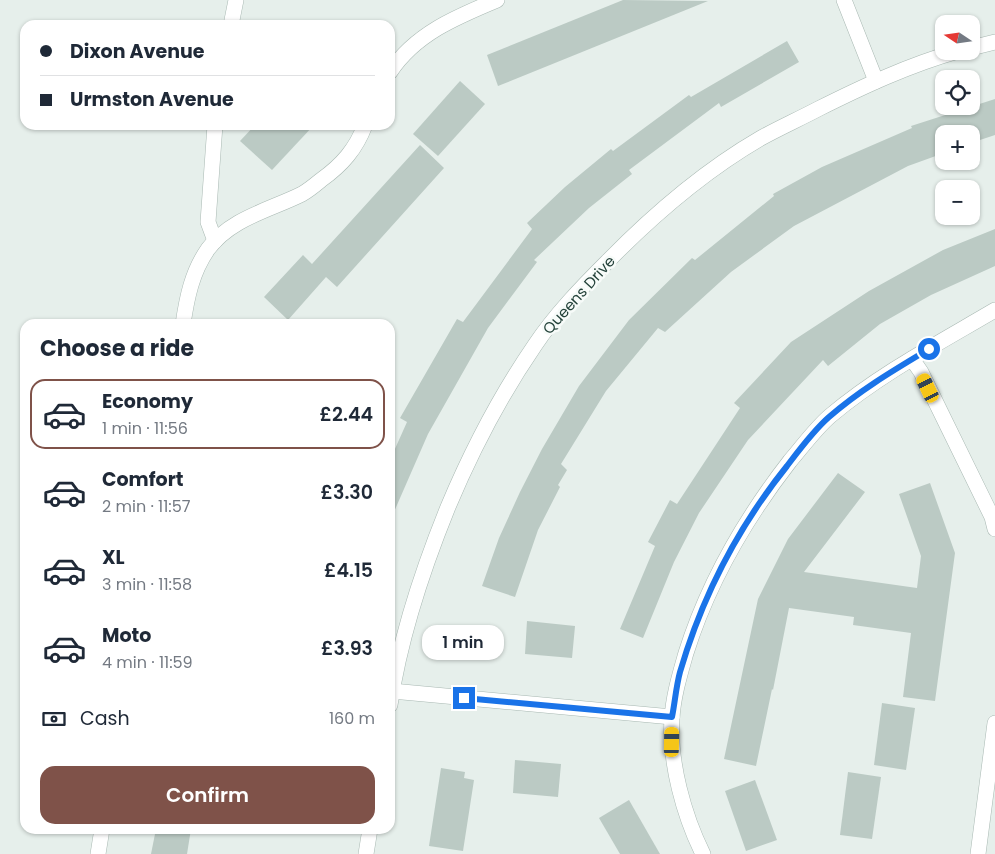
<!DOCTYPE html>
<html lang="en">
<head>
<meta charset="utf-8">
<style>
	body { margin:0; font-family:Poppins,sans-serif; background:#f2f2f3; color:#1f2937; height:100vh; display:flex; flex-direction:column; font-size:19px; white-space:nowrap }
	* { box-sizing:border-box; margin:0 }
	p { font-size:16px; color:#747a83 }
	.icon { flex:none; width:28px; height:28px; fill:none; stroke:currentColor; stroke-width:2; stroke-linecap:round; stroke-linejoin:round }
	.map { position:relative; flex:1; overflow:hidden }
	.side { position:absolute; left:20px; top:319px; width:375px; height:515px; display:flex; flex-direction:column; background:#fff; border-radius:15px; box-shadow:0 1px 4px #0004 }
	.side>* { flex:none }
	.top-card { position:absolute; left:20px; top:20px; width:375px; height:110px; border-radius:15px; box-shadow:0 1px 4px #0004; display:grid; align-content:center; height:110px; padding:0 20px; background:#fff }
	.needle { width:32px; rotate:283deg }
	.tools { position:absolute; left:935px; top:15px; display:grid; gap:10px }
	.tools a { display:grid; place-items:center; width:45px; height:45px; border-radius:10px; background:#fff; box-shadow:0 1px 4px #0004; font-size:25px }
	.end { position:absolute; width:22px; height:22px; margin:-11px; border:6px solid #1a73e8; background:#fff; box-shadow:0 0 0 2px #fff }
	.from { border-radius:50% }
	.bubble { position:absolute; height:35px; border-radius:15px; background:#fff; box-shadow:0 1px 4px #0004; font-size:16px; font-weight:600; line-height:35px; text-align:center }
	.car { position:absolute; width:15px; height:30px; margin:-15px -8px; border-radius:6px; box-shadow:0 0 4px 1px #0007; background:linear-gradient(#f5c518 24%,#345 0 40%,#f5c518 0 76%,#345 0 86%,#f5c518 0) }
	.top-card b { display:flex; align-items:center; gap:18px; height:48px; font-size:19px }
	.top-card b+b { border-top:1px solid #e0e1e3 }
	.top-card i { width:12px; height:12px; background:#1f2937 }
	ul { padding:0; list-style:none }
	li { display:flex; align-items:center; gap:15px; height:70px; margin:0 10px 8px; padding:0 10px; border:2px solid transparent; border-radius:15px }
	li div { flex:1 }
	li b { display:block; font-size:19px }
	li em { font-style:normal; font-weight:600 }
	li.selected { border-color:#7f5249 }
	li>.icon { width:45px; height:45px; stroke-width:1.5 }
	h2 { padding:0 20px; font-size:22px; line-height:60px }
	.pay { display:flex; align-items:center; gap:12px; height:55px; padding:0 20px; font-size:19px }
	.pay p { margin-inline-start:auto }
	.cta { display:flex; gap:10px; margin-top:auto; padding:10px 20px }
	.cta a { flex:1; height:58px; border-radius:15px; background:#7f5249; color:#fff; font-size:20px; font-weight:600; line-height:58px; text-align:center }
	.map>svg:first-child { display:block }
</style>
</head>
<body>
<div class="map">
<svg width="995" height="854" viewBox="0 0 995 854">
	<rect width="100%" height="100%" fill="#e6efeb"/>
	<!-- building -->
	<g fill="#bbcac4">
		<path d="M623 0 708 1 498 86 487 55Z"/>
		<path d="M787 41 799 62 721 107 719 103 629 170 632 174 589 208 534 260 537 262 488 328 428 434 390 521V460L407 422 400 418 457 319 463 322 532 229 527 223 565 187 611 149 613 151 689 95 691 97Z"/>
		<path d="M460 81 485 104 438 156 413 134Z"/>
		<path d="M995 99V135L971 143V134H944V153L908 166 794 226 731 272 665 332 658 328 606 391 561 464 567 470 558 485 560 487 538 530 515 597 482 586 499 538 520 492 542 449 579 386 629 320 692 258 695 260 774 196 773 194 822 167 912 128 911 126Z"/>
		<path d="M255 125H314L272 170 240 141Z"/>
		<path d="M420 145 444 168 337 287 326 277 288 320 264 297 303 255 312 264Z"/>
		<path d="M995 229V266L931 295 880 324 828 366 823 360 748 440 699 513 674 562 643 638 620 629 655 546 648 542 670 500 677 504 740 408 734 403 791 342 869 291 943 250Z"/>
		<path d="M838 473 865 492 804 572 917 588 921 556 899 494 930 483 955 553 935 701 903 697 911 633 853 625 854 617 789 608 773 690 772 689 756 766 724 759 758 599 788 539Z"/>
		<path d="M527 621 575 626 572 658 525 654Z"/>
		<path d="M882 703 915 708 906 770 874 765Z"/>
		<path d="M515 760 561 764 558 797 513 793Z"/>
		<path d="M441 768 465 772 464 778 474 780 463 851 429 846Z"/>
		<path d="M848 772 881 777 872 839 840 835Z"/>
		<path d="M755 780 777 840 746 851 725 791Z"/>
		<path d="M629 800 660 854H620L599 818Z"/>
		<path d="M156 829H191L187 854H151Z"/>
	</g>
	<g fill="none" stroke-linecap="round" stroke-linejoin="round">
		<defs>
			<g id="minor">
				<path d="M844 0 876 81"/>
				<path d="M231 25 236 0"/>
				<path d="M971 48 995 42"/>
				<path d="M390 72C415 34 456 17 497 0"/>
				<path d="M215 125 208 222 215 241"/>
				<path d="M183 324C187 297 192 272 208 249 231 218 270 210 302 194 309 190 315 185 321 180 342 165 356 149 365 125"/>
				<path d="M912 359 921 372 992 517 995 529"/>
				<path d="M392 691 672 717"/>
				<path d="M390 705C400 637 422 571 448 507 472 450 500 396 535 345 555 315 581 288 607 262 653 215 704 171 761 138 779 128 799 119 818 109 864 86 909 65 958 51"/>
				<path d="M98 854 102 829"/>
				<path d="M366 854 370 829"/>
				<path d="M703 854C684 816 669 762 672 719 673 697 680 674 686 653 708 583 745 519 790 461 803 446 815 429 830 416 880 374 939 343 995 310"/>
				<path d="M978 854 995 723"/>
			</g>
		</defs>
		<!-- minor casing -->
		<use href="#minor" stroke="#a8b8b2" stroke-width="16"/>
		<!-- minor -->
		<use href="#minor" stroke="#fff" stroke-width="15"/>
	</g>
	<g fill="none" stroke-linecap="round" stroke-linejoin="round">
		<!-- route -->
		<path stroke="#1a73e8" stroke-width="6" d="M464 698 672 717C675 702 676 687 680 672 702 597 738 527 787 466 800 449 813 431 829 417 860 390 894 370 929 349"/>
	</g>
	<g text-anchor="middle" stroke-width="5" stroke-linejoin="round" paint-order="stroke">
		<!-- street labels -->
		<g font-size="15" fill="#24423a" stroke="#f7fbf9">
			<text transform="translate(579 295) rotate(-48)" y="5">Queens Drive</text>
		</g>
	</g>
</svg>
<div class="tools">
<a><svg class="needle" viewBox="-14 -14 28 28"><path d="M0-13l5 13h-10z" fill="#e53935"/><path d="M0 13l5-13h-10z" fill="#747a83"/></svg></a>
<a><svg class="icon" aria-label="locate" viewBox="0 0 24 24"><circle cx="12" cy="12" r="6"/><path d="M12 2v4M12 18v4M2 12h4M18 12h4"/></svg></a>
<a>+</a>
<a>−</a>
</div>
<i class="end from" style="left:929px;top:349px"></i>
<i class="end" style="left:464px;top:698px"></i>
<div class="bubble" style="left:422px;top:625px;width:82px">1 min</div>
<i class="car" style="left:928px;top:388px;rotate:334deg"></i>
<i class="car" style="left:672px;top:742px;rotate:1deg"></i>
<div class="top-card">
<b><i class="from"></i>Dixon Avenue</b>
<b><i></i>Urmston Avenue</b>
</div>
<section class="side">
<h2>Choose a ride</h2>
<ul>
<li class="selected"><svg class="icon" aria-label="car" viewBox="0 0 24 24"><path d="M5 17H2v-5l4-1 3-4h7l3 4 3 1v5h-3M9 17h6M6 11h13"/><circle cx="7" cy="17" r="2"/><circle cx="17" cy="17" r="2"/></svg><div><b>Economy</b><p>1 min · 11:56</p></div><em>£2.44</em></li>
<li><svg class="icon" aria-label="car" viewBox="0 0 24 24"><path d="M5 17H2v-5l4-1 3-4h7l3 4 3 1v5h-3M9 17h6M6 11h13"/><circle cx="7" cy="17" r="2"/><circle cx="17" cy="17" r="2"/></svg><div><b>Comfort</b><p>2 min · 11:57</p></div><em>£3.30</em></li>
<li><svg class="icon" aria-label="car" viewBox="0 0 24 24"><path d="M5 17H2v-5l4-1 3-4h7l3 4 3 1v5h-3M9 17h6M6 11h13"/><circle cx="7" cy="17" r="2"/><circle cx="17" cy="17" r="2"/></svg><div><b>XL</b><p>3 min · 11:58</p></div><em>£4.15</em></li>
<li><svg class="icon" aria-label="car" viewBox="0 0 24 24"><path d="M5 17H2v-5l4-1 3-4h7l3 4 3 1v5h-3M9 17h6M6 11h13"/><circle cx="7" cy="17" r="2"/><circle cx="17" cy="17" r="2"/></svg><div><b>Moto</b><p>4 min · 11:59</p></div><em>£3.93</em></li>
</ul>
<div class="pay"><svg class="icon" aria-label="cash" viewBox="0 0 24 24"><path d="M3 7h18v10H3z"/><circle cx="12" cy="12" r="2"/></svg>Cash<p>160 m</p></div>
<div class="cta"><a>Confirm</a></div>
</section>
</div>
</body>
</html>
